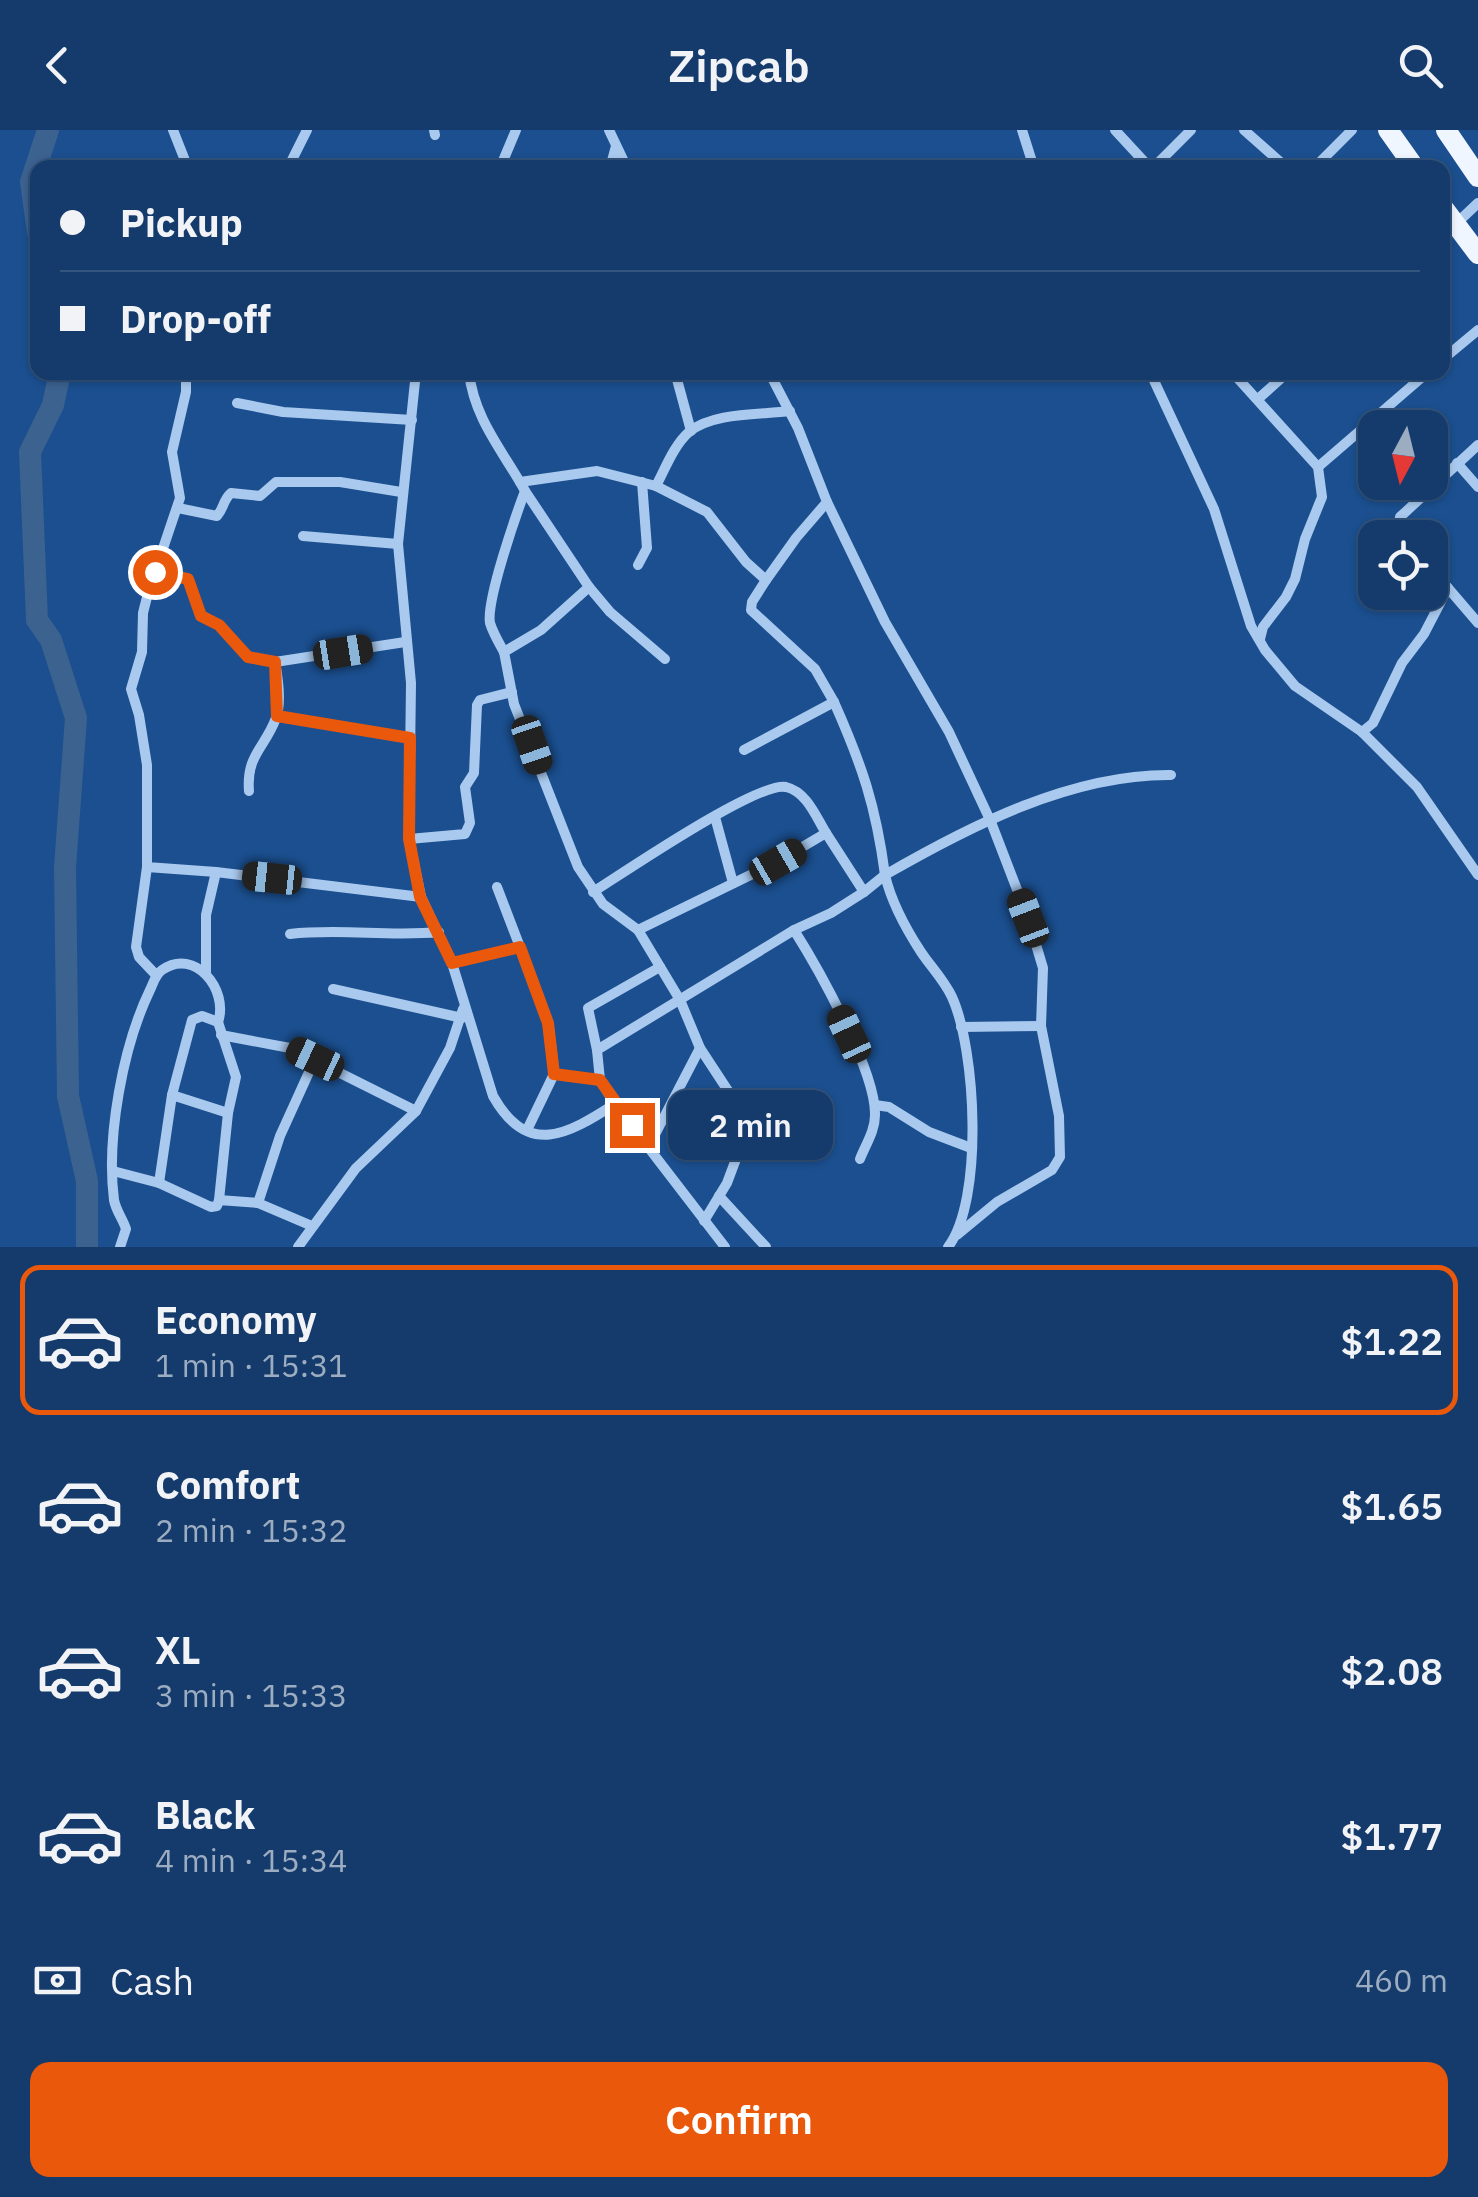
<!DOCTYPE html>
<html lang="en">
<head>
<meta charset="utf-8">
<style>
	body { margin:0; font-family:"IBM Plex Sans",sans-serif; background:#1d4271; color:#f1f3f6; height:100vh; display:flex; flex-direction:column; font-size:38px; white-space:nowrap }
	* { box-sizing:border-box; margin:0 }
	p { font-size:32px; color:#9dadc1 }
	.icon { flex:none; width:55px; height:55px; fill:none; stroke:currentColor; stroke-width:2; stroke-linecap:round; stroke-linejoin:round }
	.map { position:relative; height:1117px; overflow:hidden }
	.drawer { display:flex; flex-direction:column; background:#143b6b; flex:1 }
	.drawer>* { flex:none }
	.guide { position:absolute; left:30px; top:30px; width:1420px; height:220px; border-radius:20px; box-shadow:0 2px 8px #0004,0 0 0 2px #33557e; display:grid; align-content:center; height:220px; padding:0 30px; background:#143b6b }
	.needle { width:65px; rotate:187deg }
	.controls { position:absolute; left:1358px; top:280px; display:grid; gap:20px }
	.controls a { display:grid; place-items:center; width:90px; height:90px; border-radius:20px; background:#143b6b; box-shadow:0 2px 8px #0004,0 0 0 2px #33557e; font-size:50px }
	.end { position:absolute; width:45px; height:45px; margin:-22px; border:12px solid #ea580c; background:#fff; box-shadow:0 0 0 5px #fff }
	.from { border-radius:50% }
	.bubble { position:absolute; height:70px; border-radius:20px; background:#143b6b; box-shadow:0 2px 8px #0004,0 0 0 2px #33557e; font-size:32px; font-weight:600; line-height:70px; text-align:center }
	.car { position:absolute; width:30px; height:60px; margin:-30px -15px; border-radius:12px; box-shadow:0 0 8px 2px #0007; background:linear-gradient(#222 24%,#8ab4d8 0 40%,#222 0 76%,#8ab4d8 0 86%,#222 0) }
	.guide b { display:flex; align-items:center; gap:35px; height:95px; font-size:38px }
	.guide b+b { border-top:2px solid #33557e }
	.guide i { width:25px; height:25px; background:#f1f3f6 }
	ul { padding:18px 0 0; list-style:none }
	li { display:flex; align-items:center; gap:30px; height:150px; margin:0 20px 15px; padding:0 10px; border:5px solid transparent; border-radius:20px }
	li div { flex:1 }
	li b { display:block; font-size:38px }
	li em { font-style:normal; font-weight:600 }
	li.current { border-color:#ea580c }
	li>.icon { width:90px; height:90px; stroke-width:1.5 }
	.pay { display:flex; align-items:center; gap:25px; height:110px; padding:0 30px; font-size:38px }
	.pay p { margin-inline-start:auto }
	.action { display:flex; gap:20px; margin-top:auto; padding:20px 30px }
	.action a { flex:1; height:115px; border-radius:20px; background:#ea580c; color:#fff; font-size:40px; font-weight:600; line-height:115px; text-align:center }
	header { display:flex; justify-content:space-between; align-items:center; height:130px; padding:0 30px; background:#143b6b; font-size:45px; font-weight:600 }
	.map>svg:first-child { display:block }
</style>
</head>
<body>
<header><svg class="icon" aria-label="back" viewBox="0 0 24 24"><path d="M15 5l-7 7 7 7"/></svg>Zipcab<svg class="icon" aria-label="search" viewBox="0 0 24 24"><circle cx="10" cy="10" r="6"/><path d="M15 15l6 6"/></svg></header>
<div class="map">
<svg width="1478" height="1117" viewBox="0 0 1478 1117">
	<rect width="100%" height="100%" fill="#1b4f8f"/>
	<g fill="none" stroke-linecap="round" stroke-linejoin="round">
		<!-- river -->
		<g stroke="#3c6290" stroke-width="22">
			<path d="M38 102 31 52 48 0"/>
			<path d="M60 242 53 275 30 322 37 490 51 510 76 588 65 737 68 966 87 1051V1117"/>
		</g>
		<!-- street -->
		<g stroke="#a9c9ee" stroke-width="10">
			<path d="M173 0 188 38"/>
			<path d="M434 0 435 5"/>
			<path d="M609 0 627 38"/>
			<path d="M1022 0 1034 38"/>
			<path d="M1115 0 1150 38"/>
			<path d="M1244 0 1287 38"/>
			<path d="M288 38 307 0"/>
			<path d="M500 38 516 0"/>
			<path d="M610 38 616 16"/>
			<path d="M1153 38 1191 0"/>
			<path d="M1314 38 1352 0"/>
			<path d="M1442 107 1478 73"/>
			<path d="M1442 230 1478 200"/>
			<path d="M186 242V262L172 322 180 368 148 463 143 483 142 522 131 559 139 585 147 635V737L216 742 421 767"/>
			<path d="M393 242 416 245"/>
			<path d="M416 242 398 414 411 553 409 709 421 767 452 833 493 966C528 1028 568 1004 615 974"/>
			<path d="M469 242C474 289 503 321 525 361 516 385 486 471 490 493 493 503 499 513 504 522"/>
			<path d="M675 242 691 301"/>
			<path d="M1150 242 1214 379 1251 496 1265 520 1295 556 1362 602 1417 657 1478 745"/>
			<path d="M1232 242 1318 337 1322 367 1305 409 1295 449 1286 467 1263 497 1260 509"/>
			<path d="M1258 269 1288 242"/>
			<path d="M237 273 283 282 412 290"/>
			<path d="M1457 333 1478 357"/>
			<path d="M1318 337 1428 242"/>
			<path d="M520 352 597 341 656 356 707 382 746 432 766 450 752 472 751 480 815 539 834 572 744 620"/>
			<path d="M656 356C665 339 674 315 689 302 713 282 760 285 790 281"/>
			<path d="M525 361 589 457 541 500 504 522 514 574 578 737 603 774 638 800 680 870 700 918 738 976 743 990 739 1021 727 1053 704 1091"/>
			<path d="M827 372 885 492 949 602 991 692 1028 788 1043 838 1041 896 1059 986 1060 1027 1052 1040 997 1072 957 1105"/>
			<path d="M178 378 217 386C224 378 223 370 231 363L260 366 276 352H340L401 362"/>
			<path d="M303 406 398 414"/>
			<path d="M1404 408 1398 399 1400 387 1478 315"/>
			<path d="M638 435 647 418 642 352"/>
			<path d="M1430 437 1478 493"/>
			<path d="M155 442 188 449 201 485 219 495 248 527 275 532"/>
			<path d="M766 450 796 408 827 372 798 298 769 242"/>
			<path d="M589 457 610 482 665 529"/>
			<path d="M834 572C862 635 876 676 885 745 970 696 1071 644 1171 645"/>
			<path d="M277 586 410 608"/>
			<path d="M1362 602 1373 593 1402 533 1424 504 1448 458"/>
			<path d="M249 661C246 625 265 618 276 588 282 572 278 548 275 532L405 512"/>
			<path d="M715 687 733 753"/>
			<path d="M409 709 465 704 470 693 465 657 474 643 477 575 480 570 512 562"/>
			<path d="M147 737 136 817 139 827 156 845"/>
			<path d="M497 757 520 817"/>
			<path d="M593 762C623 743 758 651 786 657 807 662 816 687 826 703"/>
			<path d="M864 762 885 745C891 771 906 799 921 822 931 837 944 850 952 867 976 920 984 1070 948 1117"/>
			<path d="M638 800 777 732 826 703 864 762 831 783 794 800C818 838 876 941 875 985 875 1001 866 1014 860 1029"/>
			<path d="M290 804C340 798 389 807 439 802"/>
			<path d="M452 833 520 817 548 893 554 944 600 950"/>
			<path d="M206 842V785L216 742"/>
			<path d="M333 859 462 888"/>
			<path d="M961 897 1041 896"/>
			<path d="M221 905 290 918 416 981 450 918 463 879"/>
			<path d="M597 920 588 878 660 837"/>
			<path d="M172 965 192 890 202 886 218 892 236 947 228 983 219 1070"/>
			<path d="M875 975 889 977 929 1002 971 1018"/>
			<path d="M527 1000 554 944"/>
			<path d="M649 1016 700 918"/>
			<path d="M113 1041 159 1053 211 1077 217 1076 219 1070 258 1073 312 1096"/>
			<path d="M159 1053 172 965 228 983"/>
			<path d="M719 1066 766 1117"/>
			<path d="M258 1073 280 1006 315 929"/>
			<path d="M120 1117 126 1099C123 1089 116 1081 114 1070 106 1007 123 916 150 860 154 852 155 845 162 840 195 817 229 860 218 892"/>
			<path d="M298 1117 356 1038 416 981"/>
			<path d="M725 1117 615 974 600 950 597 920 794 800"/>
		</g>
		<!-- primary -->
		<g stroke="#f0f6ff" stroke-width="20">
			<path d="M1388 0 1415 38"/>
			<path d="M1446 0 1478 47"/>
			<path d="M1442 76 1478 124"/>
		</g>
	</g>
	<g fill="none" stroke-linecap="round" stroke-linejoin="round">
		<!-- route -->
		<path stroke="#ea580c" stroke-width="12" d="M155 442 188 449 201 486 219 495 248 527 275 532 277 586 410 608 409 709 420 767 452 833 520 817 548 893 554 944 600 950 632 995"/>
	</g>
</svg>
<div class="controls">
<a><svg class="needle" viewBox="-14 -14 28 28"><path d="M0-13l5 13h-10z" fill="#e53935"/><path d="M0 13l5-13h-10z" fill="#9dadc1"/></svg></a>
<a><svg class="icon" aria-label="locate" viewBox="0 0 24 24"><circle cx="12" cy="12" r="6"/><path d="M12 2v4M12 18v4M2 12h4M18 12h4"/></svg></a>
</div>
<i class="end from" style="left:155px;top:442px"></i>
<i class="end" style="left:632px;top:995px"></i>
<div class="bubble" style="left:668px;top:960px;width:165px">2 min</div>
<i class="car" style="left:343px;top:522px;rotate:81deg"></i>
<i class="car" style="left:532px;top:615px;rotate:161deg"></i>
<i class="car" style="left:778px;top:732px;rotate:60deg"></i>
<i class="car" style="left:272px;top:748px;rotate:276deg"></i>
<i class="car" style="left:1028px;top:788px;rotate:339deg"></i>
<i class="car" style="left:849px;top:904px;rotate:335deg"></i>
<i class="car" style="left:315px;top:929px;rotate:295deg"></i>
<div class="guide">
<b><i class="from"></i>Pickup</b>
<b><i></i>Drop-off</b>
</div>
</div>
<section class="drawer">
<ul>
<li class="current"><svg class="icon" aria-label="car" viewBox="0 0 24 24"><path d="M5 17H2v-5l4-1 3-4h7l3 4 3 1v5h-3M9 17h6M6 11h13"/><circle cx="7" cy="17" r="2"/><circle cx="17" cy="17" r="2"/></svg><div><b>Economy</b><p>1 min · 15:31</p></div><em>$1.22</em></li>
<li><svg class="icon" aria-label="car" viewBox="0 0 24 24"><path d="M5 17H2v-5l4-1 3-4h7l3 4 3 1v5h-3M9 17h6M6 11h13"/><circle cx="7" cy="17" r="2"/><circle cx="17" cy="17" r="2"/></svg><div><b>Comfort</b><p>2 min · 15:32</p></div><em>$1.65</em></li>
<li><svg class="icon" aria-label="car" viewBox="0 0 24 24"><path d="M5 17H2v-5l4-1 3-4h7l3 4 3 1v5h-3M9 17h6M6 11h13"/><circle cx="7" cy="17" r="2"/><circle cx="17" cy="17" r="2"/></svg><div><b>XL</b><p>3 min · 15:33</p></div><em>$2.08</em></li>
<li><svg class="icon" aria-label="car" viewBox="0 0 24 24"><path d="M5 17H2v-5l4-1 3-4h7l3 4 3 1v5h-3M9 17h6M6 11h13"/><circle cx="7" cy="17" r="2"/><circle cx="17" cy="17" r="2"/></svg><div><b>Black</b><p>4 min · 15:34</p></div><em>$1.77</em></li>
</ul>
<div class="pay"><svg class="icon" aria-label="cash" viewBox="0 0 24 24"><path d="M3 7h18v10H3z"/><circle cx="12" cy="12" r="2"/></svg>Cash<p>460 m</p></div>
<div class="action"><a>Confirm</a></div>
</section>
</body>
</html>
